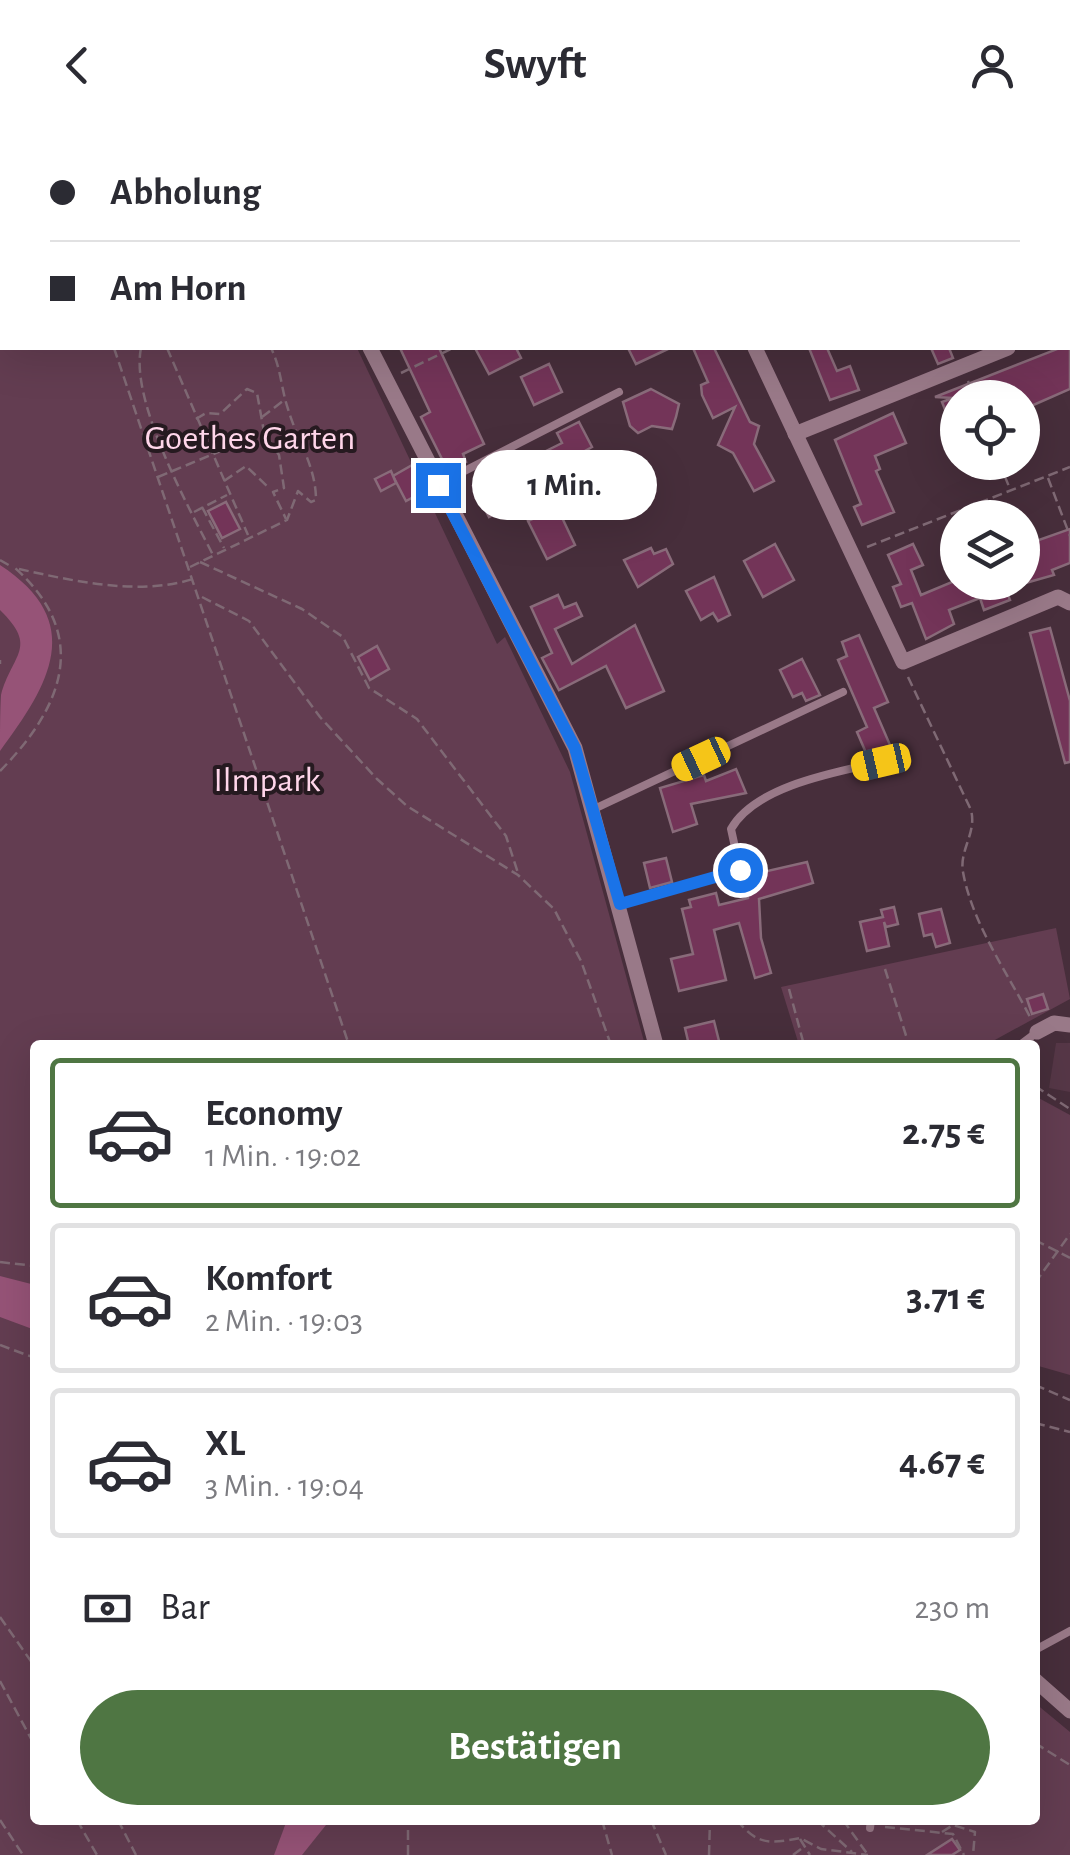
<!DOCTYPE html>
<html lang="de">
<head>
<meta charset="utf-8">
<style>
	body { margin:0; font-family:"Alegreya Sans",sans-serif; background:#f7f7f7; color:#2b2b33; height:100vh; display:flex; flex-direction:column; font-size:38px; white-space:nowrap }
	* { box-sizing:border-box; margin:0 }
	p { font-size:32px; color:#7c7c81 }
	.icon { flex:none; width:55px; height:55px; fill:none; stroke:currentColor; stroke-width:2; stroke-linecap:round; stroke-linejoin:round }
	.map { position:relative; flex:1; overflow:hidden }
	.drawer { position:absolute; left:30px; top:910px; width:1010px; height:785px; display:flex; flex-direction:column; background:#fff; border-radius:10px; box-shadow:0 10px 40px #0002 }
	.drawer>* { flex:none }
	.top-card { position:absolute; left:0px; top:0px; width:1070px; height:220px; box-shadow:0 10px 40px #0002; display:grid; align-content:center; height:220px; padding:0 50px; background:#fff }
	.buttons { position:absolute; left:940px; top:250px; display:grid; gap:20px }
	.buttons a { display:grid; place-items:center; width:100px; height:100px; border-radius:50%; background:#fff; box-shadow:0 10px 40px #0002; font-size:50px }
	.end { position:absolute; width:45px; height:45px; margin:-22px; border:12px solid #1a73e8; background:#fff; box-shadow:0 0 0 5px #fff }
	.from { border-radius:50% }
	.bubble { position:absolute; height:70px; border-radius:35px; background:#fff; box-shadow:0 10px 40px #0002; font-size:32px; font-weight:600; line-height:70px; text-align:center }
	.car { position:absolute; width:30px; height:60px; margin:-30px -15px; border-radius:12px; box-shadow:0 0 8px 2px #0007; background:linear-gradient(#f5c518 24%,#345 0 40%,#f5c518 0 76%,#345 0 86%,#f5c518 0) }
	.top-card b { display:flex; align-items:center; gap:35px; height:95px; font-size:38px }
	.top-card b+b { border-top:2px solid #e1e1e2 }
	.top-card i { width:25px; height:25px; background:#2b2b33 }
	ul { padding:18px 0 0; list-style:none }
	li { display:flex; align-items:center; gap:30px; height:150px; margin:0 20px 15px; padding:0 30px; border:5px solid #e1e1e2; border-radius:10px }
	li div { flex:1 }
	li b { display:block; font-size:38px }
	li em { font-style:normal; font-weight:600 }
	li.current { border-color:#4f7643 }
	li>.icon { width:90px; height:90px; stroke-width:1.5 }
	.pay { display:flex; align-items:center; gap:25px; height:110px; padding:0 50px; font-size:38px }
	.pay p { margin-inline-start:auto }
	.cta { display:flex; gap:20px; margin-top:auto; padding:20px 50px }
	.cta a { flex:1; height:115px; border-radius:60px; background:#4f7643; color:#fff; font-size:40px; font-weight:600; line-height:115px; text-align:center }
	header { display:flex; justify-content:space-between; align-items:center; height:130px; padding:0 50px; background:#fff; font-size:45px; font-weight:600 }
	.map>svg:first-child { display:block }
</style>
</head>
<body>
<header><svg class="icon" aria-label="back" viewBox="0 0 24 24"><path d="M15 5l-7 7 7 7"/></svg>Swyft<svg class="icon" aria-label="person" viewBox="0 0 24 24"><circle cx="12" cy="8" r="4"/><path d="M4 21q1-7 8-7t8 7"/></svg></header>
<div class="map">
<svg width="1070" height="1725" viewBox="0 0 1070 1725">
	<rect width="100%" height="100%" fill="#472e3b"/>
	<!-- built -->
	<path fill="#563747" d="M1056 913H1070V962L1049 958Z"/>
	<!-- green -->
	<g fill="#633d51">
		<path d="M0 0H257L2 2V218H357L497 514 505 507 570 642 645 915H35V1690H1035V1573L1070 1602V1725H0Z"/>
		<path d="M1056 798 1070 869 993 911 994 915H799L781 857Z"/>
		<path d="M1035 966 1070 985V1245L1035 1235Z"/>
	</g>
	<!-- water -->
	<g fill="#965377">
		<path d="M0 435C87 492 50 554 0 621 0 603 0 582 1 565 12 524 39 518 0 480Z"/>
		<path d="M0 1146 35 1155V1200L0 1187Z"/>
		<path d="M287 1690H330L302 1725H274Z"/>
	</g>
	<!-- building -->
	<g fill="#733458" stroke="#896b7a" stroke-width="2.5">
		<path d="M1070 214V259L1022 280V268L1014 257 989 268H958L957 310 942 272 953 268 935 267Z"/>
		<path d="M400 218H439L484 314 463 324 466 332 448 341 421 287 430 282Z"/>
		<path d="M475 218H516L521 228 489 244Z"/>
		<path d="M628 218H670L636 234Z"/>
		<path d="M693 218H714L750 292 759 296 754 314 774 351 754 361 733 323 718 315 735 277 713 288 702 265 701 255 708 252Z"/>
		<path d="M809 218H827L837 241 850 236 859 260 830 270Z"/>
		<path d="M931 218H949L953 228 938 234Z"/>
		<path d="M549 234 562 262 534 275 521 247Z"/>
		<path d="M651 259 679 274 676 287 672 299 652 296 638 303 630 296 623 272Z"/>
		<path d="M893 283 906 313 875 326 880 339 876 341 894 382 862 395 854 377 861 374 835 310Z"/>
		<path d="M579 292 592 317 543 344 534 327 562 313 557 303Z"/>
		<path d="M414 334 428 359 406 371 393 346Z"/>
		<path d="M505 340 521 370 489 387 473 356Z"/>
		<path d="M391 341 396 353 381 361 375 349Z"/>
		<path d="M226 372 240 399 222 408 208 381Z"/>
		<path d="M557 377 575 415 547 429 528 391Z"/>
		<path d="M1070 399V433L1052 440 1054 445 1022 454V416Z"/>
		<path d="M775 414 794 450 763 467 744 431Z"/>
		<path d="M913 414 923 435 911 440 921 465 952 452H1003L1010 470 984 480 980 468 949 480 954 494 926 509 912 473 901 477 893 457 901 454 888 425Z"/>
		<path d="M651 418 654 424 666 419 673 434 638 457 624 430Z"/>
		<path d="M714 447 730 485 718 491 713 483 701 490 686 461Z"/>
		<path d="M558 465 564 478 576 473 582 486 555 499 572 534 635 495 664 561 626 578 606 536 559 560 542 528 552 523 531 477Z"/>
		<path d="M1050 498 1070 571V632L1065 633 1030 503Z"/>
		<path d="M859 505 888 572 874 578 890 615 867 625 857 602 867 597 838 530 847 526 842 512Z"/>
		<path d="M377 516 389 539 370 550 358 527Z"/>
		<path d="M802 529 820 565 806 571 802 563 793 567 780 540Z"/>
		<path d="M736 639 746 663 691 674 697 694 673 702 660 658 704 645 706 651Z"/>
		<path d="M666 728 672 752 650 758 644 733Z"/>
		<path d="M807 732 813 753 759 769 761 808 771 843 755 848 739 793 714 800 726 850 679 861 671 829 693 824 682 779 691 777 689 770 716 763 719 775 748 768 745 746Z"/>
		<path d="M894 777 898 794 886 797 884 792 889 816 867 821 860 792 883 787 881 780Z"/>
		<path d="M941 779 950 813 936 817 932 804 924 806 919 784Z"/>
		<path d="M1043 864 1048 879 1032 884 1027 869Z"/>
		<path d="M714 891 720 915H689L685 898Z"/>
		<path d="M952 1709 960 1720 952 1725H927Z"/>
	</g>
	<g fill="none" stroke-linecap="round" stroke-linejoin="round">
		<!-- path -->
		<g stroke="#7f6974" stroke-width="2.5" stroke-dasharray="10 5" stroke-linecap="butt">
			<path d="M8 0 9 2"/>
			<path d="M58 0V2"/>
			<path d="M795 0 796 2"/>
			<path d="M1068 34 1070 33"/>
			<path d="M0 41 2 40"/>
			<path d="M1068 63 1070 69"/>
			<path d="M114 218 349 915"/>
			<path d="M141 218C130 271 188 376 213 425"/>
			<path d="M167 218 248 405"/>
			<path d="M401 243 453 218"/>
			<path d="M968 251 974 268"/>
			<path d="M262 287 283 271"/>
			<path d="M196 289 206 283 220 284 247 259 257 263 264 302 279 325 284 358 273 362 286 389"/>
			<path d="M999 332 1010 359"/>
			<path d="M158 347 228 318"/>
			<path d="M1048 348 1070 406"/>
			<path d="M224 351 246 336 270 359"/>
			<path d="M202 377 224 418"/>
			<path d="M194 382 227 365"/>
			<path d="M867 417 1070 337"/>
			<path d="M0 430 12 437"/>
			<path d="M200 432 302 479 343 507 369 558 417 589 506 706 518 743"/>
			<path d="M190 437 287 390 298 361 311 372 316 370C316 336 297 310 288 279 281 258 281 238 271 218"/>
			<path d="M19 439C73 451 139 466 193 449"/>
			<path d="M202 467 249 491 320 587 377 649 407 676 518 745 554 779 581 831 611 915"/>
			<path d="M0 530V534"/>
			<path d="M908 547 971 680C977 703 959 720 963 742 972 793 1007 842 1030 887"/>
			<path d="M0 641C63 577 91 506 15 438"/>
			<path d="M885 839 909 915"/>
			<path d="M789 859 804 915"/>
			<path d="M1035 956 1070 979"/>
			<path d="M1035 1110 1070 1128"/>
			<path d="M0 1132 35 1136"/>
			<path d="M1035 1153 1070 1104"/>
			<path d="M0 1215 35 1228"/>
			<path d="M1035 1255 1070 1270"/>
			<path d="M1035 1293 1070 1302"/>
			<path d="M0 1487 35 1537"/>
			<path d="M0 1551 35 1616"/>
			<path d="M1035 1613 1070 1635"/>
			<path d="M0 1690 23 1725"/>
			<path d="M77 1690 97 1725"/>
			<path d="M118 1690 136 1725"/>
			<path d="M602 1690 612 1725"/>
			<path d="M651 1690 666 1725"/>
			<path d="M737 1690C757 1715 769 1714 800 1708L821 1719 868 1725"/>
			<path d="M817 1690 852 1722"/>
			<path d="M843 1690 868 1725"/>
			<path d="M885 1697 953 1704 964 1725"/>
			<path d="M942 1702 953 1695 975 1702 973 1725"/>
			<path d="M800 1709 810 1725"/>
			<path d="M408 1725V1690"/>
			<path d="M709 1725 710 1690"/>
			<path d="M793 1725 801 1719"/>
		</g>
		<!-- lane -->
		<g stroke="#997988" stroke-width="8">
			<path d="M521 0 522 2"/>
			<path d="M441 353 619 262"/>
			<path d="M594 679 843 562"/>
			<path d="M620 774 740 740 731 699C755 656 836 642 881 632"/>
			<path d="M1020 915 1036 903"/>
			<path d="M1035 1520 1070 1501"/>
			<path d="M870 1698 871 1690"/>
		</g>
		<!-- street -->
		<g stroke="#997988" stroke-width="15">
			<path d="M268 0 269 2"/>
			<path d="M650 0 651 2"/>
			<path d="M870 0 871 2"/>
			<path d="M917 0 918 2"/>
			<path d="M846 2 852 0"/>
			<path d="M1068 191 1070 190"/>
			<path d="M370 218 575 618 656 915"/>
			<path d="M755 218 903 532 1058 467 1070 473"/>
			<path d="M795 304 1008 218"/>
			<path d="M1037 902 1054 893 1070 895"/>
			<path d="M1035 1550 1070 1581"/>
		</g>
	</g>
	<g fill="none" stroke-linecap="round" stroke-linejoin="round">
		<!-- route -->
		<path stroke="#1a73e8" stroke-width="12" d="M438 355 575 618 620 774 740 740"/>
	</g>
	<g text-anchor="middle" stroke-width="8" stroke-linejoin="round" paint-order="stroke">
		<!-- park labels -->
		<g font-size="35" fill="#ffd6ea" stroke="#261a20">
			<text x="250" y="319">Goethes Garten</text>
			<text x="267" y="661">Ilmpark</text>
		</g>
	</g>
</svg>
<div class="buttons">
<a><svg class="icon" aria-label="locate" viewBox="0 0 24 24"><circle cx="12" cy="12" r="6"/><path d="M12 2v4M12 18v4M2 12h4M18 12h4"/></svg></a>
<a><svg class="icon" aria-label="layers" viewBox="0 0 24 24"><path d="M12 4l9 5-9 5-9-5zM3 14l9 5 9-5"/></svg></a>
</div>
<i class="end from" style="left:740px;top:740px"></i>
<i class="end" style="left:438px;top:355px"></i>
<div class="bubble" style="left:472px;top:320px;width:185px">1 Min.</div>
<i class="car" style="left:701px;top:629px;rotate:245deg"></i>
<i class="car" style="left:881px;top:632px;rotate:257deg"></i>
<div class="top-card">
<b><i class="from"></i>Abholung</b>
<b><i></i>Am Horn</b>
</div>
<section class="drawer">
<ul>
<li class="current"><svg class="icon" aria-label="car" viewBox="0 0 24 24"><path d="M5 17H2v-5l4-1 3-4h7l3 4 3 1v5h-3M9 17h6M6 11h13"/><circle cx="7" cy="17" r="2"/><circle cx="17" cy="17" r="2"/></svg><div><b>Economy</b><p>1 Min. · 19:02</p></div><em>2.75 €</em></li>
<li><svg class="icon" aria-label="car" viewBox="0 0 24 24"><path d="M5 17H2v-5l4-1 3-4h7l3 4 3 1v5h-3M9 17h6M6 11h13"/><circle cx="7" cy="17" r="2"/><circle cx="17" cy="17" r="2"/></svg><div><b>Komfort</b><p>2 Min. · 19:03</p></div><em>3.71 €</em></li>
<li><svg class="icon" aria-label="car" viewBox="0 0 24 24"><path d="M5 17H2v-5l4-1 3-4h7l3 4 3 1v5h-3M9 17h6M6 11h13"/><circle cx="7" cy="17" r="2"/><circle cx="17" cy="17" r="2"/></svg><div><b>XL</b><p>3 Min. · 19:04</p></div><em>4.67 €</em></li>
</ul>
<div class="pay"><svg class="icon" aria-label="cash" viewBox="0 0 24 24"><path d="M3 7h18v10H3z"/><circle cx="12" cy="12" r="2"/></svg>Bar<p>230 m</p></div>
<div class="cta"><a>Bestätigen</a></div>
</section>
</div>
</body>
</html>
